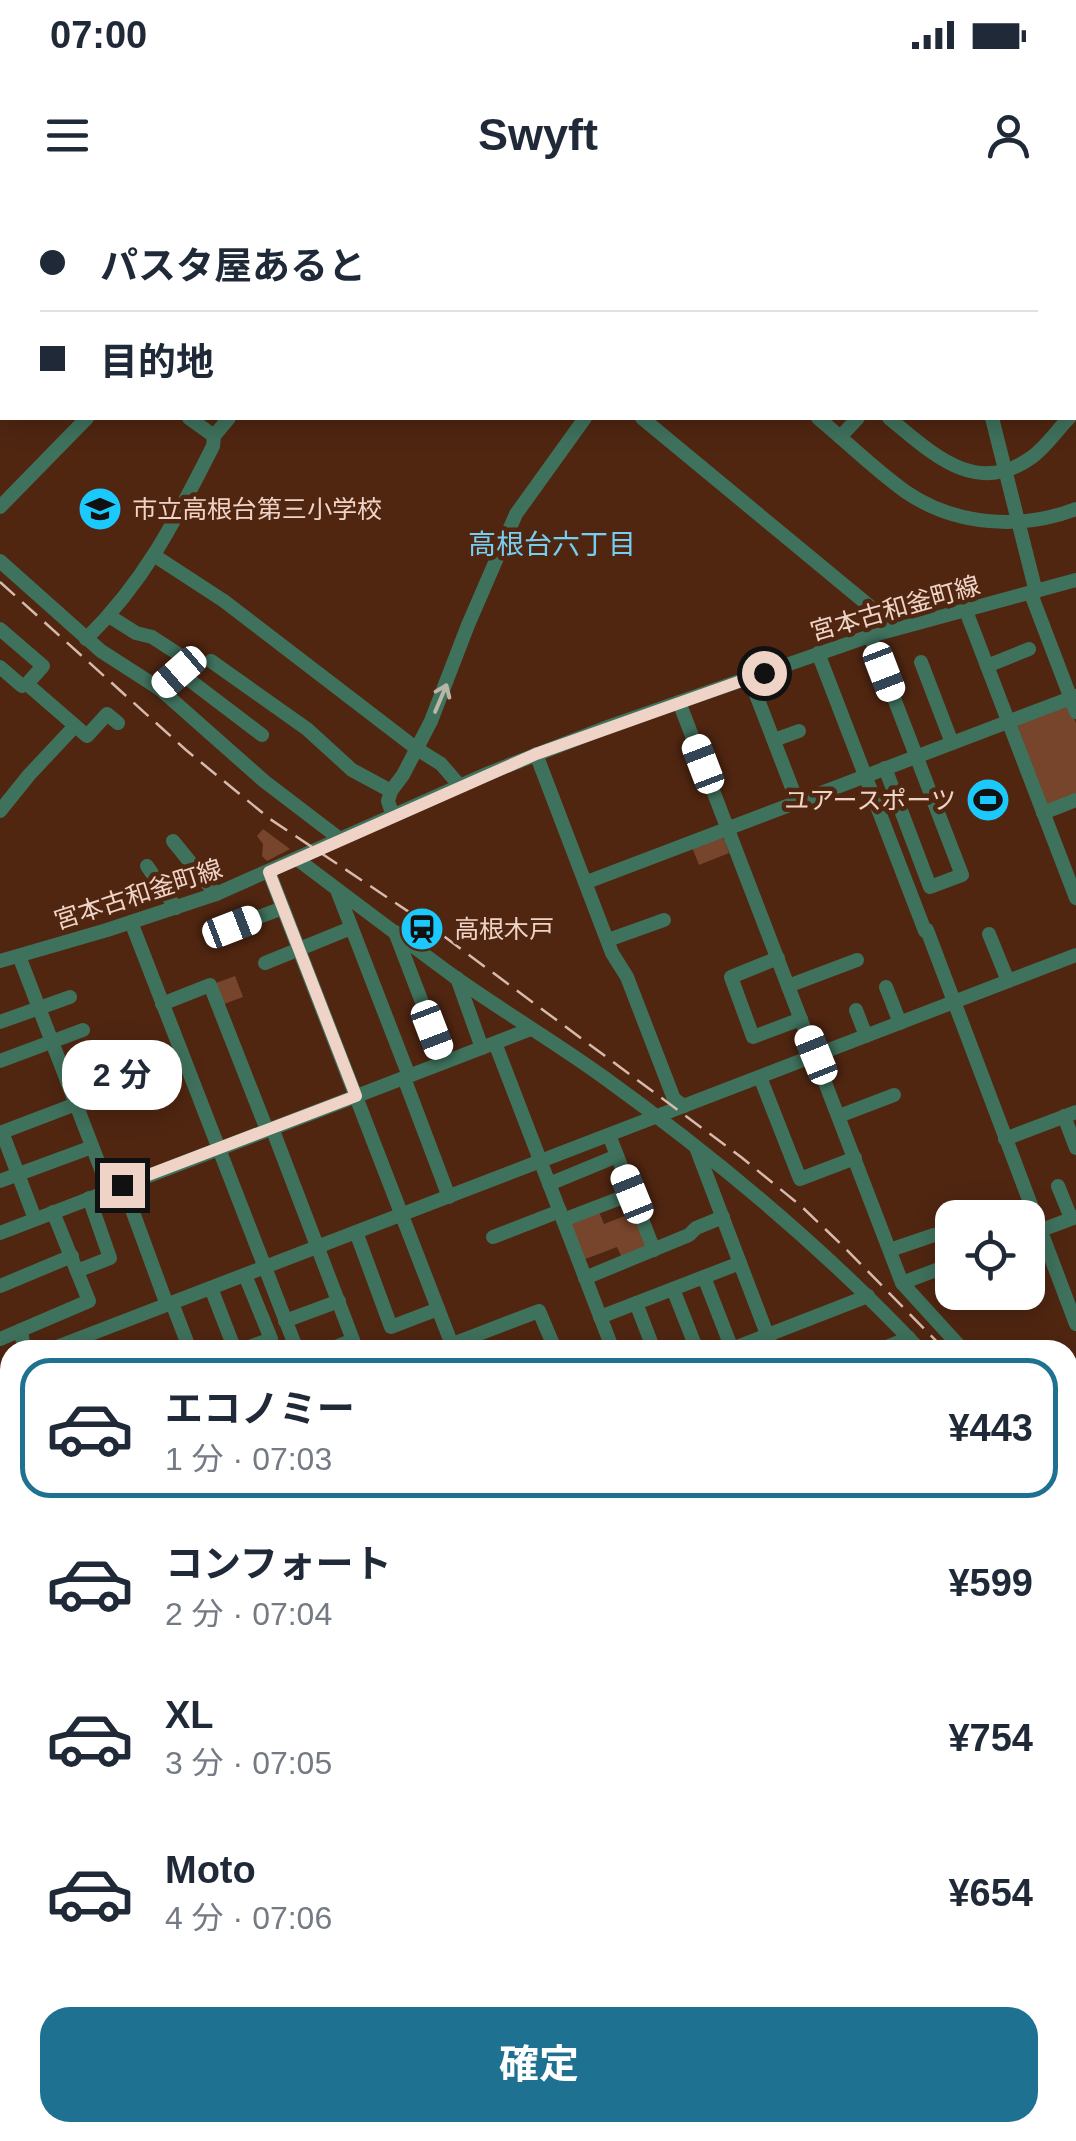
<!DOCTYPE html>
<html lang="ja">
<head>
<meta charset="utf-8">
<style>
	body { margin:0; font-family:Arial,"Noto Sans JP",sans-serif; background:#f6f6f7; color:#1f2937; height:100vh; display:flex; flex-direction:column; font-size:38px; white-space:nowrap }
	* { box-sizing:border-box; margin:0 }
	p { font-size:32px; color:#747a83 }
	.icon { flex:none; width:55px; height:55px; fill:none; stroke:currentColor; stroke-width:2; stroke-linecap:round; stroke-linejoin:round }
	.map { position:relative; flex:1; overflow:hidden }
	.sheet { position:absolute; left:0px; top:1140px; width:1078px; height:802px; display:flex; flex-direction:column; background:#fff; border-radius:30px 30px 0 0; box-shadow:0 5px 25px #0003 }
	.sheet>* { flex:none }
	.banner { position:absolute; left:0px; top:0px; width:1078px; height:220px; box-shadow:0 5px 25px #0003; display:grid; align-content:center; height:220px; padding:0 40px; background:#fff }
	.fabs { position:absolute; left:935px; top:1000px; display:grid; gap:20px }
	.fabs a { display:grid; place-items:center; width:110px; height:110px; border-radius:20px; background:#fff; box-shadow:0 5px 25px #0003; font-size:50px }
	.end { position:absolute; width:45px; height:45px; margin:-22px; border:12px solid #efd3c7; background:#111; box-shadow:0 0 0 5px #111 }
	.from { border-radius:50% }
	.bubble { position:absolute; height:70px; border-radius:30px; background:#fff; box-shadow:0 5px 25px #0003; font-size:32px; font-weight:700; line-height:70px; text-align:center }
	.car { position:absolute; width:30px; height:60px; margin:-30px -15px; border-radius:12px; box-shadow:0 0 8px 2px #0007; background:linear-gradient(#fff 24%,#345 0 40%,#fff 0 76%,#345 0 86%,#fff 0) }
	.banner b { display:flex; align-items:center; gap:35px; height:95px; font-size:38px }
	.banner b+b { border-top:2px solid #e0e1e3 }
	.banner i { width:25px; height:25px; background:#1f2937 }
	ul { padding:18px 0 0; list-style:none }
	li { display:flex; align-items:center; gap:30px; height:140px; margin:0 20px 15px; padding:0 20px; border:5px solid transparent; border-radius:30px }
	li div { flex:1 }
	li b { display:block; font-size:38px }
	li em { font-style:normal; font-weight:700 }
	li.current { border-color:#1e7190 }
	li>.icon { width:90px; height:90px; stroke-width:1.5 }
	.primary-button { display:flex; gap:20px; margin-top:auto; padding:20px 40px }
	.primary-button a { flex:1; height:115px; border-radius:30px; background:#1e7190; color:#fff; font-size:40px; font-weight:700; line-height:115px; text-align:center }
	.status { display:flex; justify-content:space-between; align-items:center; height:70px; padding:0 50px; background:#fff; direction:ltr }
	.status svg { height:28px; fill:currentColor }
	header { display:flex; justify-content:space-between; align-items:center; height:130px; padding:0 40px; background:#fff; font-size:45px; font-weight:700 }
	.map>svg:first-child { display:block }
</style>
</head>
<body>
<div class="status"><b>07:00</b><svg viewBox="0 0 49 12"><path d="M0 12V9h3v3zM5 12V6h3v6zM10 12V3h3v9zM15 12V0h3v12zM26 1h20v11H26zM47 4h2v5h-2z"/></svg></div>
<header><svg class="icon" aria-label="menu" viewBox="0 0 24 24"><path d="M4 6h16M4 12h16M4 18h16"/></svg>Swyft<svg class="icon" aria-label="person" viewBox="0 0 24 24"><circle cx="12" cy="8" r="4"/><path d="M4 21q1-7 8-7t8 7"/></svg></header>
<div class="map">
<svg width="1076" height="1941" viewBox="0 0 1076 1941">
	<rect width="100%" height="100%" fill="#502611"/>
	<!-- green -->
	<g fill="#77442c">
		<path d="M1069 505 1076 523V597L1047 605 1017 525Z"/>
		<path d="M263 629 290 649 267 661 262 656 263 644 257 636Z"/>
		<path d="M720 636 725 640 729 653 699 665 692 647Z"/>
		<path d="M235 776 243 797 224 804 216 783Z"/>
		<path d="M598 1009 604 1024 637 1011 649 1044 622 1058 617 1047 583 1060 570 1020Z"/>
	</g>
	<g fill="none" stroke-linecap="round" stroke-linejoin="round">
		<!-- minor -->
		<g stroke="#3f725d" stroke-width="14">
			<path d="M68 0 69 2"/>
			<path d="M642 0 643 2"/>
			<path d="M768 0 769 2"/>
			<path d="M979 0 981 2"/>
			<path d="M1071 0 1074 2"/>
			<path d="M334 2 335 0"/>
			<path d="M516 2 522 0"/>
			<path d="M680 2 687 0"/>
			<path d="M1054 2 1056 0"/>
			<path d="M1075 89 1076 90"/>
			<path d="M0 112 2 110"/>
			<path d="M189 218 214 236"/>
			<path d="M642 218 896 428"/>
			<path d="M818 218C847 242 875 270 906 292 956 326 1021 330 1076 309"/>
			<path d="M889 218C932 253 976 298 1032 257 1046 247 1057 230 1069 218"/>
			<path d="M992 218 1036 392"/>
			<path d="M840 237 858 218"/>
			<path d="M0 307 87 218"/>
			<path d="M155 356 224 401 417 549 441 564 460 586"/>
			<path d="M0 361 101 451 160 489 264 581 340 639"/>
			<path d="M1031 394 1076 512"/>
			<path d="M966 411 1076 698"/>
			<path d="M109 416 136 433 152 437 189 461 160 489"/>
			<path d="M0 429 43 466 27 484 87 536 107 514 118 523"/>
			<path d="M870 436 962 675 930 687 885 568"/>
			<path d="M86 439C146 380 176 319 213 246L214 236 229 218"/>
			<path d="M818 453 925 731"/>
			<path d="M211 461 307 529 352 570 391 591"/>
			<path d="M921 462 952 543"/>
			<path d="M987 466 1029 449"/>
			<path d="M0 467 22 486 27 484"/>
			<path d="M179 472 262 535"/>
			<path d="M750 479 797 601"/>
			<path d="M679 502 902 1083 952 1064"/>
			<path d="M774 540 799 531"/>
			<path d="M536 554 612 753 627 777 674 899 684 906"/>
			<path d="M0 611 29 575 74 527"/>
			<path d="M1043 613 1076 600"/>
			<path d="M393 616 388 601 391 591 403 575 431 521 468 425 516 314 585 218"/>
			<path d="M173 641 216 694"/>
			<path d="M297 659C350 699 403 739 456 778 504 812 555 842 602 876 716 958 824 1048 920 1150"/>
			<path d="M147 666 176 708"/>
			<path d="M269 672 454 1150"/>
			<path d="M587 682 1076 496"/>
			<path d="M337 690 409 876"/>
			<path d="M131 722 297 1150"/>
			<path d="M232 727 283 708"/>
			<path d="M927 730 1076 1124"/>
			<path d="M395 732 445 862"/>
			<path d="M989 734 1008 781"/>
			<path d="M608 740 664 720"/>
			<path d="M19 756 109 990"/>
			<path d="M778 758 731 777 753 837 801 819"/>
			<path d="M0 761 107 730 216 694 489 573 610 526 870 436 1076 380"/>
			<path d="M265 763 351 728"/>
			<path d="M457 778 482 848"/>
			<path d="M788 786 857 760"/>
			<path d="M886 787 900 823"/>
			<path d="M162 804 210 785 267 930"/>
			<path d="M856 810 866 836"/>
			<path d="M0 822 70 797"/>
			<path d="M495 843 613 1150"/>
			<path d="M0 861 83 830"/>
			<path d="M760 877 800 979 855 958"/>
			<path d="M404 878 449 997"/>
			<path d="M839 916 894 895"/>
			<path d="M1064 916 1076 948"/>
			<path d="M272 928 353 1140 328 1150"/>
			<path d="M2 932 35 1019"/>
			<path d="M0 933 76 904"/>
			<path d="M609 935 654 1050"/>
			<path d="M1005 939 1076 912"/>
			<path d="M697 950 773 1150"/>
			<path d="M0 981 92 947"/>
			<path d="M549 984 617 956"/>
			<path d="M123 985 167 1105"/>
			<path d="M1058 986 1071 1018"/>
			<path d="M563 1020 631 994"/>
			<path d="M356 1032 391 1127 438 1109"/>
			<path d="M0 1033 531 829"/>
			<path d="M1028 1035 1076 1017"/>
			<path d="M493 1037 560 1011"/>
			<path d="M890 1050 934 1035"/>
			<path d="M77 1071 110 1058 89 998"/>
			<path d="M704 1077 732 1149"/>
			<path d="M585 1078 689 1035 696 1028 723 1017"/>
			<path d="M902 1083 963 1150"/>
			<path d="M0 1086 72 1056"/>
			<path d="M211 1088 235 1150"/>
			<path d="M673 1089 697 1150"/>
			<path d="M172 1103 190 1150"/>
			<path d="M636 1103 654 1150"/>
			<path d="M600 1117 740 1063"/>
			<path d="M285 1121 339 1101"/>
			<path d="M21 1130 24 1150"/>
			<path d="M0 1139 89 1101 53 1012"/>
			<path d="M49 1150 1076 755"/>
			<path d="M241 1150 271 1139 245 1075"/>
			<path d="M437 1150 539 1111 555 1149 551 1150"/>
			<path d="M729 1150 868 1096"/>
			<path d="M879 1150 909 1138"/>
			<path d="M0 1223 10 1218"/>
			<path d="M0 1256 10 1265"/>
			<path d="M1068 1281 1076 1278"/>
			<path d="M1068 1308 1076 1317"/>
			<path d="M0 1390 7 1374"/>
			<path d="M0 1466 10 1443"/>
			<path d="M0 1473 10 1476"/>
			<path d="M1068 1507 1076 1529"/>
			<path d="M0 1510 10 1512"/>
			<path d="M1068 1542 1076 1539"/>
			<path d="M0 1548 10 1550"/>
			<path d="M1068 1559 1076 1580"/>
			<path d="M0 1581 10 1583"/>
			<path d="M1068 1664 1076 1661"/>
			<path d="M0 1670H10"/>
			<path d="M0 1764 10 1766"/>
			<path d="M1068 1811 1076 1808"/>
			<path d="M1068 1825 1076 1822"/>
			<path d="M0 1840 10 1838"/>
			<path d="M0 1861 10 1859"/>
			<path d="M1068 1876 1076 1875"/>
			<path d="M0 1895 10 1893"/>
			<path d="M168 1932 172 1941"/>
			<path d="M329 1932 345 1941"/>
			<path d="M433 1932 442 1935"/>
			<path d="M493 1932 514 1941"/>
			<path d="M600 1932 619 1941"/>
			<path d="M992 1932 993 1941"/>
			<path d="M0 1938H23L39 1932"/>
			<path d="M140 1941 156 1932"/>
			<path d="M210 1941 229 1932"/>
			<path d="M307 1941 313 1932"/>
			<path d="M550 1941 554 1932"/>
			<path d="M653 1941 656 1932"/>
			<path d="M795 1941 826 1932"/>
		</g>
		<!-- rail -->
		<g stroke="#d8baad" stroke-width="2.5" stroke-dasharray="20 10" stroke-linecap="butt">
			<path d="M0 382 186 550 270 619 430 726 741 957 801 1006 844 1047 945 1150"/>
			<path d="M1068 1287 1076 1296"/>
			<path d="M194 1941 213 1932"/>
		</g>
	</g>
	<!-- one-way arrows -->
	<defs><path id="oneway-shaft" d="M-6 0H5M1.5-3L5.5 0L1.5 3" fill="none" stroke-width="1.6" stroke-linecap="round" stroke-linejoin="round" transform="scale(2.5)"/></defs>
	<use stroke="#bab6a7" href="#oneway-shaft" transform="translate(441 498) rotate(-67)"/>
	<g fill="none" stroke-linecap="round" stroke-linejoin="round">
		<!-- route -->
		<path stroke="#efd3c7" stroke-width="12" d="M122 985 356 896 269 672 536 554 764 473"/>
	</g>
	<!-- icons -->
	<defs>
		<symbol id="school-disc" viewBox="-11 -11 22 22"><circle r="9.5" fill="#1cc9fc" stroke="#502611"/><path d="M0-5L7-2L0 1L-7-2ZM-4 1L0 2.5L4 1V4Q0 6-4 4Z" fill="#111"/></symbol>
		<symbol id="stadium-disc" viewBox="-11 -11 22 22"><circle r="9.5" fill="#1cc9fc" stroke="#502611"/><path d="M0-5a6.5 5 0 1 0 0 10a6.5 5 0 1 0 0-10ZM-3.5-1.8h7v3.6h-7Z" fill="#111"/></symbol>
		<symbol id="station-disc" viewBox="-11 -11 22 22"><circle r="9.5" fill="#1cc9fc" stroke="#502611"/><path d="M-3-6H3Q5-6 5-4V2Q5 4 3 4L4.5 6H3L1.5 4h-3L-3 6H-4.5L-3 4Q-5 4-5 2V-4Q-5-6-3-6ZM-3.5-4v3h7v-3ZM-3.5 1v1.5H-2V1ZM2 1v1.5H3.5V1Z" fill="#111"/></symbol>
	</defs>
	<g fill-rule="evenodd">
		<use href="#school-disc" x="75" y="284" width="50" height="50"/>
		<use href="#stadium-disc" x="963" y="575" width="50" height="50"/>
		<use href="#station-disc" x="397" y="704" width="50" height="50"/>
	</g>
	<g text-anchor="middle" stroke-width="9" stroke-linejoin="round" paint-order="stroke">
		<!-- poi labels -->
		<g font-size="25" fill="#efd3c7" stroke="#502611" text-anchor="start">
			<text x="132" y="318">市立高根台第三小学校</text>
			<text x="956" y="609" text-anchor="end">ユアースポーツ</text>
			<text x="454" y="738">高根木戸</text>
		</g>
		<!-- street labels -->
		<g font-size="25" fill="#efd3c7" stroke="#502611">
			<text transform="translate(895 408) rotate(-16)" y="9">宮本古和釜町線</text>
			<text transform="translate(138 694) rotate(-18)" y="9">宮本古和釜町線</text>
		</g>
		<!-- neighbourhood labels -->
		<g font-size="28" fill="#74cff2" stroke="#502611">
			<text x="552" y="354">高根台六丁目</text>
		</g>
	</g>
</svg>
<div class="fabs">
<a><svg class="icon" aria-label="locate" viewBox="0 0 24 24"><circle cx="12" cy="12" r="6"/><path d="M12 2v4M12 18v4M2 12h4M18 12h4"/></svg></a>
</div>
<i class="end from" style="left:764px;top:473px"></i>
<i class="end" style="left:122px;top:985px"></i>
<div class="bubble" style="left:62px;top:840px;width:120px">2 分</div>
<i class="car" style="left:179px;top:472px;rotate:229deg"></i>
<i class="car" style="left:884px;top:472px;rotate:159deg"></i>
<i class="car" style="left:703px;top:564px;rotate:339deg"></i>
<i class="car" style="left:232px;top:727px;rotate:69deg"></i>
<i class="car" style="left:432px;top:830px;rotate:159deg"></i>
<i class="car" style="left:816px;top:855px;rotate:338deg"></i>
<i class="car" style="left:632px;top:994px;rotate:338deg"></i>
<div class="banner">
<b><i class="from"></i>パスタ屋あると</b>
<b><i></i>目的地</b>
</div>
<section class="sheet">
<ul>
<li class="current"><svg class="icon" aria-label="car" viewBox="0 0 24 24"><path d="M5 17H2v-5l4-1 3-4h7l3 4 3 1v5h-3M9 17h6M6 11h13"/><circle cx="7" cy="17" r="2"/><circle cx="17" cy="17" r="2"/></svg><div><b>エコノミー</b><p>1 分 · 07:03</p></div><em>¥443</em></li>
<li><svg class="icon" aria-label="car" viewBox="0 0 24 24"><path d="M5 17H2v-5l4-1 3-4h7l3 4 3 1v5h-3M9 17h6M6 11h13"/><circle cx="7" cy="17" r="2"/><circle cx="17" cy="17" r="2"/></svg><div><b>コンフォート</b><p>2 分 · 07:04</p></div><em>¥599</em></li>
<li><svg class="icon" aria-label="car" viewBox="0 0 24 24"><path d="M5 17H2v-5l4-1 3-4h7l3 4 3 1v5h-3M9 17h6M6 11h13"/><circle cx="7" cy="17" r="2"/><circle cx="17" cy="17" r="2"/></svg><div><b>XL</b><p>3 分 · 07:05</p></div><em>¥754</em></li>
<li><svg class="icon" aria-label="car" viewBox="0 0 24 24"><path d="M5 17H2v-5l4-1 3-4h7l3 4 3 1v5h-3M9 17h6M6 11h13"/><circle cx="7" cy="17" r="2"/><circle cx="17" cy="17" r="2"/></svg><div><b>Moto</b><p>4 分 · 07:06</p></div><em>¥654</em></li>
</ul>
<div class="primary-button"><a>確定</a></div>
</section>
</div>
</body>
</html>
